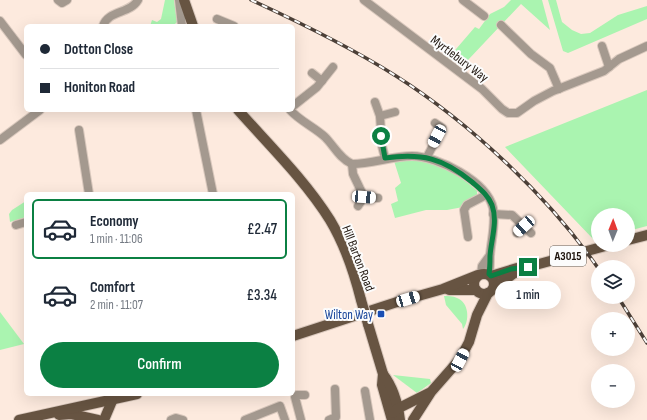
<!DOCTYPE html>
<html lang="en">
<head>
<meta charset="utf-8">
<style>
	body { margin:0; font-family:"Sofia Sans Condensed",sans-serif; background:#f6f6f7; color:#1f2937; height:100vh; display:flex; flex-direction:column; font-size:15px; white-space:nowrap }
	* { box-sizing:border-box; margin:0 }
	p { font-size:13px; color:#747a83 }
	.icon { flex:none; width:22px; height:22px; fill:none; stroke:currentColor; stroke-width:2; stroke-linecap:round; stroke-linejoin:round }
	.map { position:relative; flex:1; overflow:hidden }
	.sheet { position:absolute; left:24px; top:192px; width:271px; height:204px; display:flex; flex-direction:column; background:#fff; border-radius:6px; box-shadow:0 4px 16px #0002 }
	.sheet>* { flex:none }
	.banner { position:absolute; left:24px; top:24px; width:271px; height:88px; border-radius:6px; box-shadow:0 4px 16px #0002; display:grid; align-content:center; height:88px; padding:0 16px; background:#fff }
	.needle { width:26px; rotate:1deg }
	.controls { position:absolute; left:591px; top:208px; display:grid; gap:8px }
	.controls a { display:grid; place-items:center; width:44px; height:44px; border-radius:50%; background:#fff; box-shadow:0 4px 16px #0002; font-size:20px }
	.end { position:absolute; width:18px; height:18px; margin:-9px; border:5px solid #0b8043; background:#fff; box-shadow:0 0 0 2px #fff }
	.from { border-radius:50% }
	.bubble { position:absolute; height:28px; border-radius:14px; background:#fff; box-shadow:0 4px 16px #0002; font-size:13px; font-weight:600; line-height:28px; text-align:center }
	.car { position:absolute; width:12px; height:24px; margin:-12px -6px; border-radius:5px; box-shadow:0 0 3px 1px #0007; background:linear-gradient(#fff 24%,#345 0 40%,#fff 0 76%,#345 0 86%,#fff 0) }
	.banner b { display:flex; align-items:center; gap:14px; height:38px; font-size:15px }
	.banner b+b { border-top:1px solid #e0e1e3 }
	.banner i { width:10px; height:10px; background:#1f2937 }
	ul { padding:7px 0 0; list-style:none }
	li { display:flex; align-items:center; gap:12px; height:60px; margin:0 8px 6px; padding:0 8px; border:2px solid transparent; border-radius:6px }
	li div { flex:1 }
	li b { display:block; font-size:15px }
	li em { font-style:normal; font-weight:600 }
	li.current { border-color:#0b8043 }
	li>.icon { width:36px; height:36px; stroke-width:1.5 }
	.cta { display:flex; gap:8px; margin-top:auto; padding:8px 16px }
	.cta a { flex:1; height:46px; border-radius:24px; background:#0b8043; color:#fff; font-size:16px; font-weight:600; line-height:46px; text-align:center }
	.map>svg:first-child { display:block }
</style>
</head>
<body>
<div class="map">
<svg width="647" height="420" viewBox="0 0 647 420">
	<rect width="100%" height="100%" fill="#fdeade"/>
	<!-- green -->
	<g fill="#aaf4b0">
		<path d="M165 0H174L177 22 173 26H150L152 20 157 22 161 19Z"/>
		<path d="M511 0H542L550 30 521 4 468 60 463 67 445 56V53L450 56 475 27 479 29 490 14 504 7Z"/>
		<path d="M548 0H556L562 22 572 30 581 34 590 33 618 15 647 6V19L568 53 563 51Z"/>
		<path d="M647 90V226L628 231V215H598V240L595 241 505 147Z"/>
		<path d="M410 159C439 163 456 171 477 191V197L468 200 463 207 447 210H426L395 218 391 204 398 201 395 188 401 183 394 161Z"/>
		<path d="M26 201V217L10 222 9 214 12 210Z"/>
		<path d="M444 296C448 296 453 296 457 298 469 302 470 321 463 329L462 324 446 305Z"/>
		<path d="M0 312 24 344 0 350Z"/>
		<path d="M393 375 430 379 431 383 417 393Z"/>
	</g>
	<g fill="none" stroke-linecap="round" stroke-linejoin="round">
		<defs>
			<g id="minor">
				<path d="M58 0 62 3 67 0"/>
				<path d="M179 0 182 26"/>
				<path d="M364 0 482 89 502 109 508 113H517L534 101 553 91 604 71 619 59 647 46"/>
				<path d="M463 0 484 16"/>
				<path d="M217 19 234 26"/>
				<path d="M0 21 26 55"/>
				<path d="M501 25 531 54 550 68 559 89"/>
				<path d="M103 26C108 10 130 14 138 0"/>
				<path d="M602 46 609 67"/>
				<path d="M312 73 322 81"/>
				<path d="M375 102 380 116"/>
				<path d="M293 106 317 87 333 67"/>
				<path d="M196 110 213 194"/>
				<path d="M290 110C300 121 314 127 325 137 334 146 340 159 352 164 372 164 392 156 412 156 437 156 487 181 493 208 496 225 491 240 490 256 490 263 490 268 489 274"/>
				<path d="M79 130 89 194"/>
				<path d="M0 140 40 110"/>
				<path d="M427 157 442 128 435 123"/>
				<path d="M385 158 382 146 380 116 395 112"/>
				<path d="M352 164 353 174 364 197 358 206"/>
				<path d="M364 197 378 198"/>
				<path d="M493 214 512 215 531 233"/>
				<path d="M16 225 26 222"/>
				<path d="M517 233 524 226"/>
				<path d="M468 237 464 210 467 205 486 195"/>
				<path d="M481 274 482 266 490 255"/>
				<path d="M365 391 370 420"/>
				<path d="M171 420 176 418 183 420"/>
				<path d="M245 420 280 406 285 420"/>
				<path d="M301 420 295 397 297 395H305"/>
				<path d="M329 420 336 417 335 389"/>
			</g>
			<g id="major">
				<path d="M184 0 193 26"/>
				<path d="M238 110C269 145 305 180 330 220 345 245 354 272 361 300"/>
				<path d="M628 240 647 235"/>
				<circle cx="484" cy="284" r="10"/>
				<path d="M491 276 517 268"/>
				<path d="M493 289 513 274 528 267 609 245"/>
				<path d="M449 290H476"/>
				<path d="M368 324 383 374 382 385 392 420"/>
				<path d="M293 336 397 302 443 289 478 275"/>
				<path d="M383 374C393 387 398 404 400 420"/>
				<path d="M393 413 397 409 429 393"/>
				<path d="M59 415 71 414 98 420"/>
				<path d="M19 420 137 394"/>
				<path d="M104 420 112 401"/>
				<path d="M413 420 431 392 460 359 469 342 477 315 488 293"/>
			</g>
		</defs>
		<!-- minor casing -->
		<use href="#minor" stroke="#d9c8bd" stroke-width="10"/>
		<!-- major casing -->
		<use href="#major" stroke="#d9c8bd" stroke-width="12"/>
		<!-- minor -->
		<use href="#minor" stroke="#a4998f" stroke-width="8"/>
		<!-- major -->
		<use href="#major" stroke="#675442" stroke-width="10"/>
		<defs>
			<g id="rail">
				<path d="M251 0C301 23 350 47 396 76 470 123 548 196 598 268"/>
				<path d="M618 297 647 343"/>
			</g>
		</defs>
		<!-- rail casing -->
		<use href="#rail" stroke="#4c4038" stroke-width="3.5"/>
		<!-- rail -->
		<use href="#rail" stroke="#fcfcfc" stroke-width="2" stroke-dasharray="6" stroke-linecap="butt"/>
		<defs>
			<path id="major-bridge" d="M361 300 368 324"/>
		</defs>
		<!-- major-bridge casing -->
		<use href="#major-bridge" stroke="#d9c8bd" stroke-width="12" stroke-linecap="butt"/>
		<!-- major-bridge -->
		<use href="#major-bridge" stroke="#675442" stroke-width="10"/>
	</g>
	<g fill="none" stroke-linecap="round" stroke-linejoin="round">
		<!-- route -->
		<path stroke="#0b8043" stroke-width="5" d="M381 136 385 158C422 153 443 158 472 182 480 189 488 195 492 205 498 222 491 240 490 256 490 263 490 268 489 274L491 276 511 269 528 267"/>
	</g>
	<!-- markers -->
	<rect fill="#1a4fb4" stroke="#fcfcfc" stroke-width="1.5" x="377" y="310" width="8" height="8" rx="2"/>
	<g text-anchor="middle" stroke-width="4" stroke-linejoin="round" paint-order="stroke">
		<!-- shield labels -->
		<rect fill="#fcfcfc" stroke="#615a55" stroke-width="1" x="550" y="246" width="36" height="20" rx="3"/>
		<g font-size="12" font-weight="bold" fill="#1e140d">
			<text x="568" y="260">A3015</text>
		</g>
		<!-- street labels -->
		<g font-size="13" fill="#1e140d" stroke="#fcfcfc">
			<text transform="translate(460 58) rotate(37)" y="5">Myrtlebury Way</text>
			<text transform="translate(359 258) rotate(69)" y="5">Hill Barton Road</text>
		</g>
		<!-- transit labels -->
		<g font-size="13" fill="#164399" stroke="#fcfcfc" text-anchor="end">
			<text x="373" y="319">Wilton Way</text>
		</g>
	</g>
</svg>
<div class="controls">
<a><svg class="needle" viewBox="-14 -14 28 28"><path d="M0-13l5 13h-10z" fill="#e53935"/><path d="M0 13l5-13h-10z" fill="#747a83"/></svg></a>
<a><svg class="icon" aria-label="layers" viewBox="0 0 24 24"><path d="M12 4l9 5-9 5-9-5zM3 14l9 5 9-5"/></svg></a>
<a>+</a>
<a>−</a>
</div>
<i class="end from" style="left:381px;top:136px"></i>
<i class="end" style="left:528px;top:267px"></i>
<div class="bubble" style="left:495px;top:281px;width:66px">1 min</div>
<i class="car" style="left:437px;top:136px;rotate:208deg"></i>
<i class="car" style="left:364px;top:197px;rotate:94deg"></i>
<i class="car" style="left:524px;top:226px;rotate:228deg"></i>
<i class="car" style="left:408px;top:299px;rotate:73deg"></i>
<i class="car" style="left:460px;top:360px;rotate:28deg"></i>
<div class="banner">
<b><i class="from"></i>Dotton Close</b>
<b><i></i>Honiton Road</b>
</div>
<section class="sheet">
<ul>
<li class="current"><svg class="icon" aria-label="car" viewBox="0 0 24 24"><path d="M5 17H2v-5l4-1 3-4h7l3 4 3 1v5h-3M9 17h6M6 11h13"/><circle cx="7" cy="17" r="2"/><circle cx="17" cy="17" r="2"/></svg><div><b>Economy</b><p>1 min · 11:06</p></div><em>£2.47</em></li>
<li><svg class="icon" aria-label="car" viewBox="0 0 24 24"><path d="M5 17H2v-5l4-1 3-4h7l3 4 3 1v5h-3M9 17h6M6 11h13"/><circle cx="7" cy="17" r="2"/><circle cx="17" cy="17" r="2"/></svg><div><b>Comfort</b><p>2 min · 11:07</p></div><em>£3.34</em></li>
</ul>
<div class="cta"><a>Confirm</a></div>
</section>
</div>
</body>
</html>
